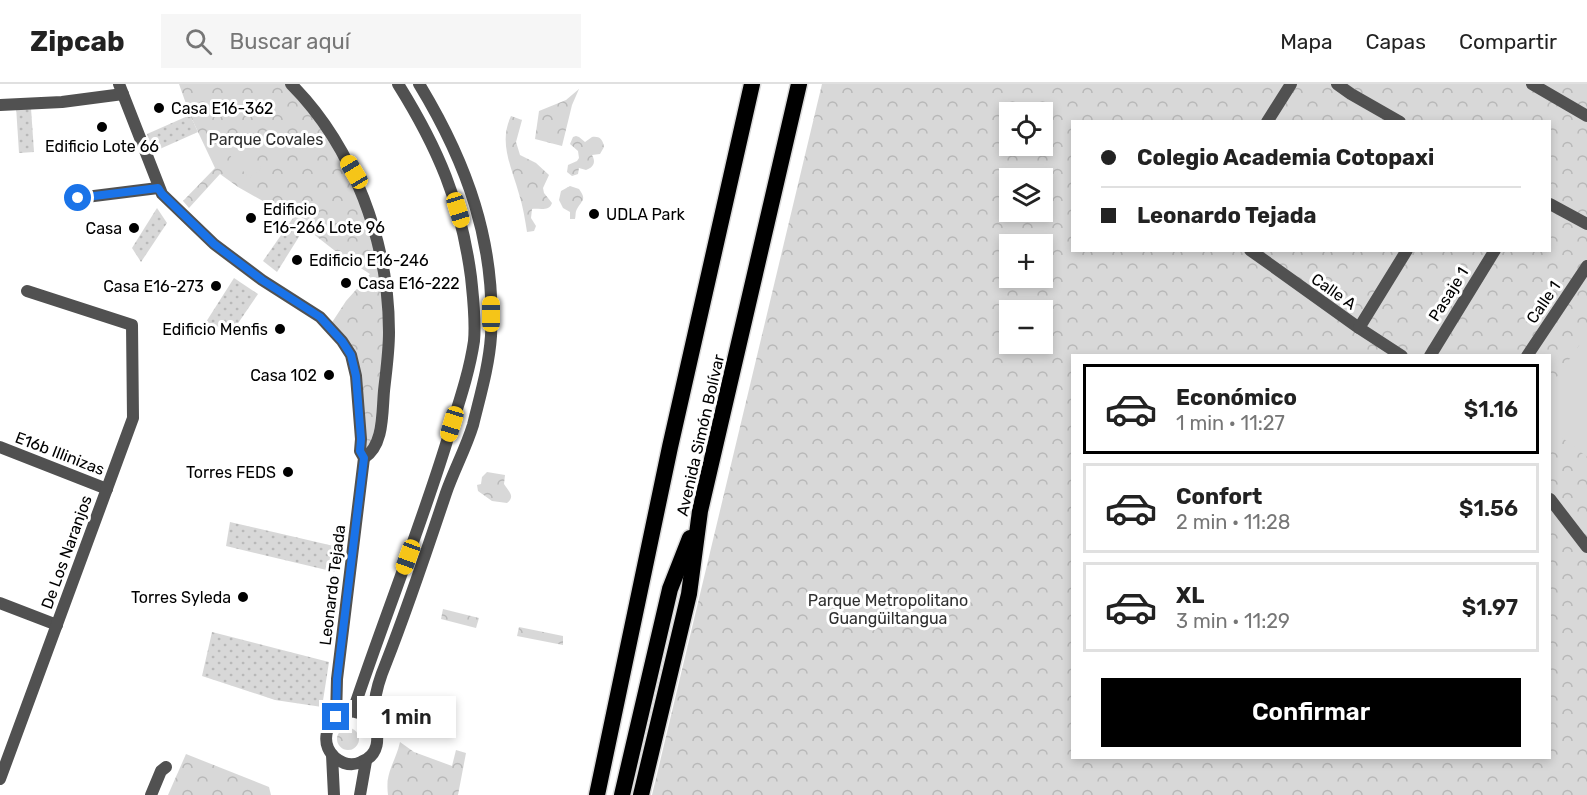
<!DOCTYPE html>
<html lang="es">
<head>
<meta charset="utf-8">
<style>
	body { margin:0; font-family:Rubik,sans-serif; background:#f6f6f6; color:#222; height:100vh; display:flex; flex-direction:column; font-size:22px; white-space:nowrap }
	* { box-sizing:border-box; margin:0 }
	p { font-size:20px; color:#767676 }
	.icon { flex:none; width:33px; height:33px; fill:none; stroke:currentColor; stroke-width:2; stroke-linecap:round; stroke-linejoin:round }
	.map { position:relative; flex:1; overflow:hidden }
	.drawer { position:absolute; left:1071px; top:270px; width:480px; height:405px; display:flex; flex-direction:column; background:#fff; border-radius:0px; box-shadow:0 3px 9px #0003 }
	.drawer>* { flex:none }
	.hud { position:absolute; left:1071px; top:36px; width:480px; height:132px; border-radius:0px; box-shadow:0 3px 9px #0003; display:grid; align-content:center; height:132px; padding:0 30px; background:#fff }
	.fabs { position:absolute; left:999px; top:18px; display:grid; gap:12px }
	.fabs a { display:grid; place-items:center; width:54px; height:54px; border-radius:0px; background:#fff; box-shadow:0 3px 9px #0003; font-size:30px }
	.end { position:absolute; width:27px; height:27px; margin:-14px; border:8px solid #1a73e8; background:#fff; box-shadow:0 0 0 3px #fff }
	.from { border-radius:50% }
	.bubble { position:absolute; height:42px; border-radius:0px; background:#fff; box-shadow:0 3px 9px #0003; font-size:20px; font-weight:600; line-height:42px; text-align:center }
	.car { position:absolute; width:18px; height:36px; margin:-18px -9px; border-radius:8px; box-shadow:0 0 4px 2px #0007; background:linear-gradient(#f5c518 24%,#345 0 40%,#f5c518 0 76%,#345 0 86%,#f5c518 0) }
	.hud b { display:flex; align-items:center; gap:21px; height:57px; font-size:22px }
	.hud b+b { border-top:2px solid #e0e0e0 }
	.hud i { width:15px; height:15px; background:#222 }
	ul { padding:10px 0 0; list-style:none }
	li { display:flex; align-items:center; gap:18px; height:90px; margin:0 12px 9px; padding:0 18px; border:3px solid #e0e0e0; border-radius:0px }
	li div { flex:1 }
	li b { display:block; font-size:22px }
	li em { font-style:normal; font-weight:600 }
	li.selected { border-color:#000 }
	li>.icon { width:54px; height:54px; stroke-width:1.5 }
	.cta { display:flex; gap:12px; margin-top:auto; padding:12px 30px }
	.cta a { flex:1; height:69px; border-radius:0px; background:#000; color:#fff; font-size:24px; font-weight:600; line-height:69px; text-align:center }
	header { display:flex; align-items:center; gap:36px; box-sizing:border-box; height:84px; padding:0 30px; background:#fff; border-bottom:2px solid #e0e0e0 }
	header strong { font-size:28px }
	nav { display:flex; gap:33px; margin-inline-start:auto; font-size:21px }
	.search { width:420px; height:54px; background:#f6f6f6; display:flex; align-items:center; gap:15px; box-sizing:border-box; padding:0 21px; border-radius:0px; color:#767676; font-size:22px }
	.map>svg:first-child { display:block }
</style>
</head>
<body>
<header>
<strong>Zipcab</strong>
<div class="search"><svg class="icon" aria-label="search" viewBox="0 0 24 24"><circle cx="10" cy="10" r="6"/><path d="M15 15l6 6"/></svg>Buscar aquí</div>
<nav><a>Mapa</a><a>Capas</a><a>Compartir</a></nav>
</header>
<div class="map">
<svg width="1587" height="711" viewBox="0 0 1587 711">
	<defs>
		<pattern id="grass-dots" width="8" height="8" patternUnits="userSpaceOnUse" patternTransform="scale(1.5)"><rect width="8" height="8" fill="#d8d8d8"/><path d="M2 2h.1M6 6h.1" fill="none" stroke="#b8b8b8" stroke-width="1.8" stroke-linecap="round"/></pattern>
		<pattern id="forest-crowns" width="20" height="18" patternUnits="userSpaceOnUse" patternTransform="scale(1.5)"><rect width="20" height="18" fill="#d8d8d8"/><path d="M2 6a3 3 0 1 1 6 0M12 15a3 3 0 1 1 6 0" fill="none" stroke="#b8b8b8"/></pattern>
	</defs>
	<rect width="100%" height="100%" fill="#fff"/>
	<!-- grass -->
	<g fill="url(#grass-dots)">
		<path d="M16 22 31 24 34 68 19 69Z"/>
		<path d="M190 31 198 48 153 68 147 50Z"/>
		<path d="M157 124 167 139 141 178 132 164Z"/>
		<path d="M293 134 305 143 277 188 263 177Z"/>
		<path d="M234 194 258 210 232 248 206 238Z"/>
		<path d="M230 438 338 463 335 488 226 462Z"/>
		<path d="M212 548 329 578 322 623 275 616 202 592Z"/>
	</g>
	<!-- forest -->
	<g fill="url(#forest-crowns)" fill-rule="evenodd">
		<path d="M179 0H291L325 41 377 154 389 248 381 337 364 374 356 292 329 243 346 217 370 190 339 170 293 134 238 103 220 90 189 124 183 117 215 84 190 31Z"/>
		<path d="M822 0H1587V711H652ZM1010 28H1042V62H1010ZM1072 38H1550V166H1072ZM1010 94H1042V128H1010ZM1010 160H1042V194H1010ZM1010 226H1042V260H1010ZM1072 272H1550V674H1072Z"/>
		<path d="M579 5 572 21 562 62 535 55 539 27 566 16Z"/>
		<path d="M511 32 522 36 516 58 520 71 536 79 549 91 543 104 544 109 552 119C549 128 539 124 532 125L531 134 536 142 534 147 527 148C525 135 523 123 519 110 512 84 498 59 511 32Z"/>
		<path d="M576 52 579 53 585 58 592 53C599 52 603 55 604 63L600 70 592 71C596 78 594 83 586 86L579 84 578 90 572 92 567 88 568 81 577 77 579 74 578 67 570 60 573 53Z"/>
		<path d="M570 102 579 105C587 116 582 116 577 125 575 128 576 132 575 135H570V128L563 124 559 116 561 107Z"/>
		<path d="M487 388 505 391 504 400C508 407 516 412 507 419L492 417 478 407 477 401 481 400 482 393Z"/>
		<path d="M443 525 479 534 476 544 441 535Z"/>
		<path d="M519 543 563 552V561L517 552Z"/>
		<circle cx="348" cy="655" r="11"/>
		<path d="M400 658 414 668 452 682 456 666 466 669 458 711H388C385 687 395 680 400 658Z"/>
		<path d="M186 670 269 703 271 711H168Z"/>
	</g>
	<!-- garden -->
	<g fill="#d8d8d8">
		<path d="M233 47 262 84 249 94 218 57Z"/>
		<path d="M1587 250V373L1550 344V303Z"/>
	</g>
	<g fill="none" stroke-linecap="round" stroke-linejoin="round">
		<defs>
			<g id="trunk">
				<path d="M597 711 670 363 752 0"/>
				<path d="M622 711 670 505 690 454"/>
				<path d="M641 711 689 510 700 427 799 0"/>
			</g>
		</defs>
		<!-- trunk casing -->
		<use href="#trunk" stroke="#dbdbdb" stroke-width="19"/>
		<!-- minor -->
		<g stroke="#515151" stroke-width="12">
			<path d="M119 0 162 110 214 160 262 196 320 233 342 257 351 271 356 292 361 355 360 367 364 374 337 595 336 633"/>
			<path d="M291 0C354 63 389 160 389 248 389 268 386 288 384 307 382 329 384 362 364 374"/>
			<path d="M1337 0 1351 10 1400 38"/>
			<path d="M1532 0 1587 32"/>
			<path d="M0 21 62 18 123 10"/>
			<path d="M1267 38 1291 0"/>
			<path d="M78 114 158 104"/>
			<path d="M1550 120 1587 140"/>
			<path d="M1250 166 1359 244 1402 272"/>
			<path d="M1359 244 1407 166"/>
			<path d="M1430 272 1495 166"/>
			<path d="M1527 272 1587 182"/>
			<path d="M0 363 107 405"/>
			<path d="M1550 415 1587 463"/>
			<path d="M0 519 57 541"/>
			<path d="M0 695 133 334 132 241 27 207"/>
			<path d="M151 711 161 687 166 683"/>
		</g>
		<!-- tertiary -->
		<g stroke="#515151" stroke-width="12">
			<path d="M353 627C383 537 419 448 447 357 457 324 469 291 474 257 476 236 473 213 471 193 461 118 438 64 398 0"/>
			<path d="M375 638C369 633 363 629 355 628 336 624 321 647 328 664 331 671 337 676 344 679 350 681 355 681 361 678 388 668 373 639 375 618 376 605 381 591 386 579 408 523 427 466 446 409 454 386 466 364 473 341 480 312 489 282 491 252 496 159 467 79 419 0"/>
			<path d="M332 671 334 711"/>
			<path d="M360 711 366 677"/>
		</g>
		<!-- trunk -->
		<use href="#trunk" stroke="#000" stroke-width="16"/>
	</g>
	<g fill="none" stroke-linecap="round" stroke-linejoin="round">
		<!-- route -->
		<path stroke="#1a73e8" stroke-width="8" d="M78 114 158 104 162 110 214 160 262 196 320 233 342 257 351 271 356 292 361 355 360 367 364 374 337 595 336 633"/>
	</g>
	<!-- markers -->
	<g fill="#000" stroke="#fff" stroke-width="2">
		<circle cx="159" cy="24" r="6"/>
		<circle cx="102" cy="43" r="6"/>
		<circle cx="594" cy="130" r="6"/>
		<circle cx="251" cy="134" r="6"/>
		<circle cx="134" cy="144" r="6"/>
		<circle cx="297" cy="176" r="6"/>
		<circle cx="346" cy="199" r="6"/>
		<circle cx="216" cy="202" r="6"/>
		<circle cx="280" cy="245" r="6"/>
		<circle cx="329" cy="291" r="6"/>
		<circle cx="288" cy="388" r="6"/>
		<circle cx="243" cy="513" r="6"/>
	</g>
	<g text-anchor="middle" stroke-width="6" stroke-linejoin="round" paint-order="stroke">
		<!-- poi labels -->
		<g font-size="16" fill="#000" stroke="#fff" text-anchor="end">
			<text x="171" y="30" text-anchor="start">Casa E16-362</text>
			<text x="102" y="68" text-anchor="middle">Edificio Lote 66</text>
			<text x="263" y="131" text-anchor="start">Edificio<tspan x="263" dy="18">E16-266 Lote 96</tspan></text>
			<text x="606" y="136" text-anchor="start">UDLA Park</text>
			<text x="122" y="150">Casa</text>
			<text x="309" y="182" text-anchor="start">Edificio E16-246</text>
			<text x="358" y="205" text-anchor="start">Casa E16-222</text>
			<text x="204" y="208">Casa E16-273</text>
			<text x="268" y="251">Edificio Menfis</text>
			<text x="317" y="297">Casa 102</text>
			<text x="276" y="394">Torres FEDS</text>
			<text x="231" y="519">Torres Syleda</text>
		</g>
		<!-- park labels -->
		<g font-size="16" fill="#2f2f2f" stroke="#fff">
			<text x="266" y="61">Parque Covales</text>
			<text x="888" y="522">Parque Metropolitano<tspan x="888" dy="18">Guangüiltangua</tspan></text>
		</g>
		<!-- street labels -->
		<g font-size="16" fill="#000" stroke="#fff">
			<text transform="translate(1334 207) rotate(35)" y="6">Calle A</text>
			<text transform="translate(1448 210) rotate(-58)" y="6">Pasaje 1</text>
			<text transform="translate(1543 218) rotate(-56)" y="6">Calle 1</text>
			<text transform="translate(700 351) rotate(-77)" y="6">Avenida Simón Bolívar</text>
			<text transform="translate(60 369) rotate(21)" y="6">E16b Illinizas</text>
			<text transform="translate(66 468) rotate(-70)" y="6">De Los Naranjos</text>
			<text transform="translate(332 501) rotate(-83)" y="6">Leonardo Tejada</text>
		</g>
	</g>
</svg>
<div class="fabs">
<a><svg class="icon" aria-label="locate" viewBox="0 0 24 24"><circle cx="12" cy="12" r="6"/><path d="M12 2v4M12 18v4M2 12h4M18 12h4"/></svg></a>
<a><svg class="icon" aria-label="layers" viewBox="0 0 24 24"><path d="M12 4l9 5-9 5-9-5zM3 14l9 5 9-5"/></svg></a>
<a>+</a>
<a>−</a>
</div>
<i class="end from" style="left:78px;top:114px"></i>
<i class="end" style="left:336px;top:633px"></i>
<div class="bubble" style="left:357px;top:612px;width:99px">1 min</div>
<i class="car" style="left:354px;top:88px;rotate:329deg"></i>
<i class="car" style="left:458px;top:126px;rotate:163deg"></i>
<i class="car" style="left:491px;top:230px;rotate:0deg"></i>
<i class="car" style="left:452px;top:340px;rotate:197deg"></i>
<i class="car" style="left:408px;top:473px;rotate:200deg"></i>
<div class="hud">
<b><i class="from"></i>Colegio Academia Cotopaxi</b>
<b><i></i>Leonardo Tejada</b>
</div>
<section class="drawer">
<ul>
<li class="selected"><svg class="icon" aria-label="car" viewBox="0 0 24 24"><path d="M5 17H2v-5l4-1 3-4h7l3 4 3 1v5h-3M9 17h6M6 11h13"/><circle cx="7" cy="17" r="2"/><circle cx="17" cy="17" r="2"/></svg><div><b>Económico</b><p>1 min · 11:27</p></div><em>$1.16</em></li>
<li><svg class="icon" aria-label="car" viewBox="0 0 24 24"><path d="M5 17H2v-5l4-1 3-4h7l3 4 3 1v5h-3M9 17h6M6 11h13"/><circle cx="7" cy="17" r="2"/><circle cx="17" cy="17" r="2"/></svg><div><b>Confort</b><p>2 min · 11:28</p></div><em>$1.56</em></li>
<li><svg class="icon" aria-label="car" viewBox="0 0 24 24"><path d="M5 17H2v-5l4-1 3-4h7l3 4 3 1v5h-3M9 17h6M6 11h13"/><circle cx="7" cy="17" r="2"/><circle cx="17" cy="17" r="2"/></svg><div><b>XL</b><p>3 min · 11:29</p></div><em>$1.97</em></li>
</ul>
<div class="cta"><a>Confirmar</a></div>
</section>
</div>
</body>
</html>
